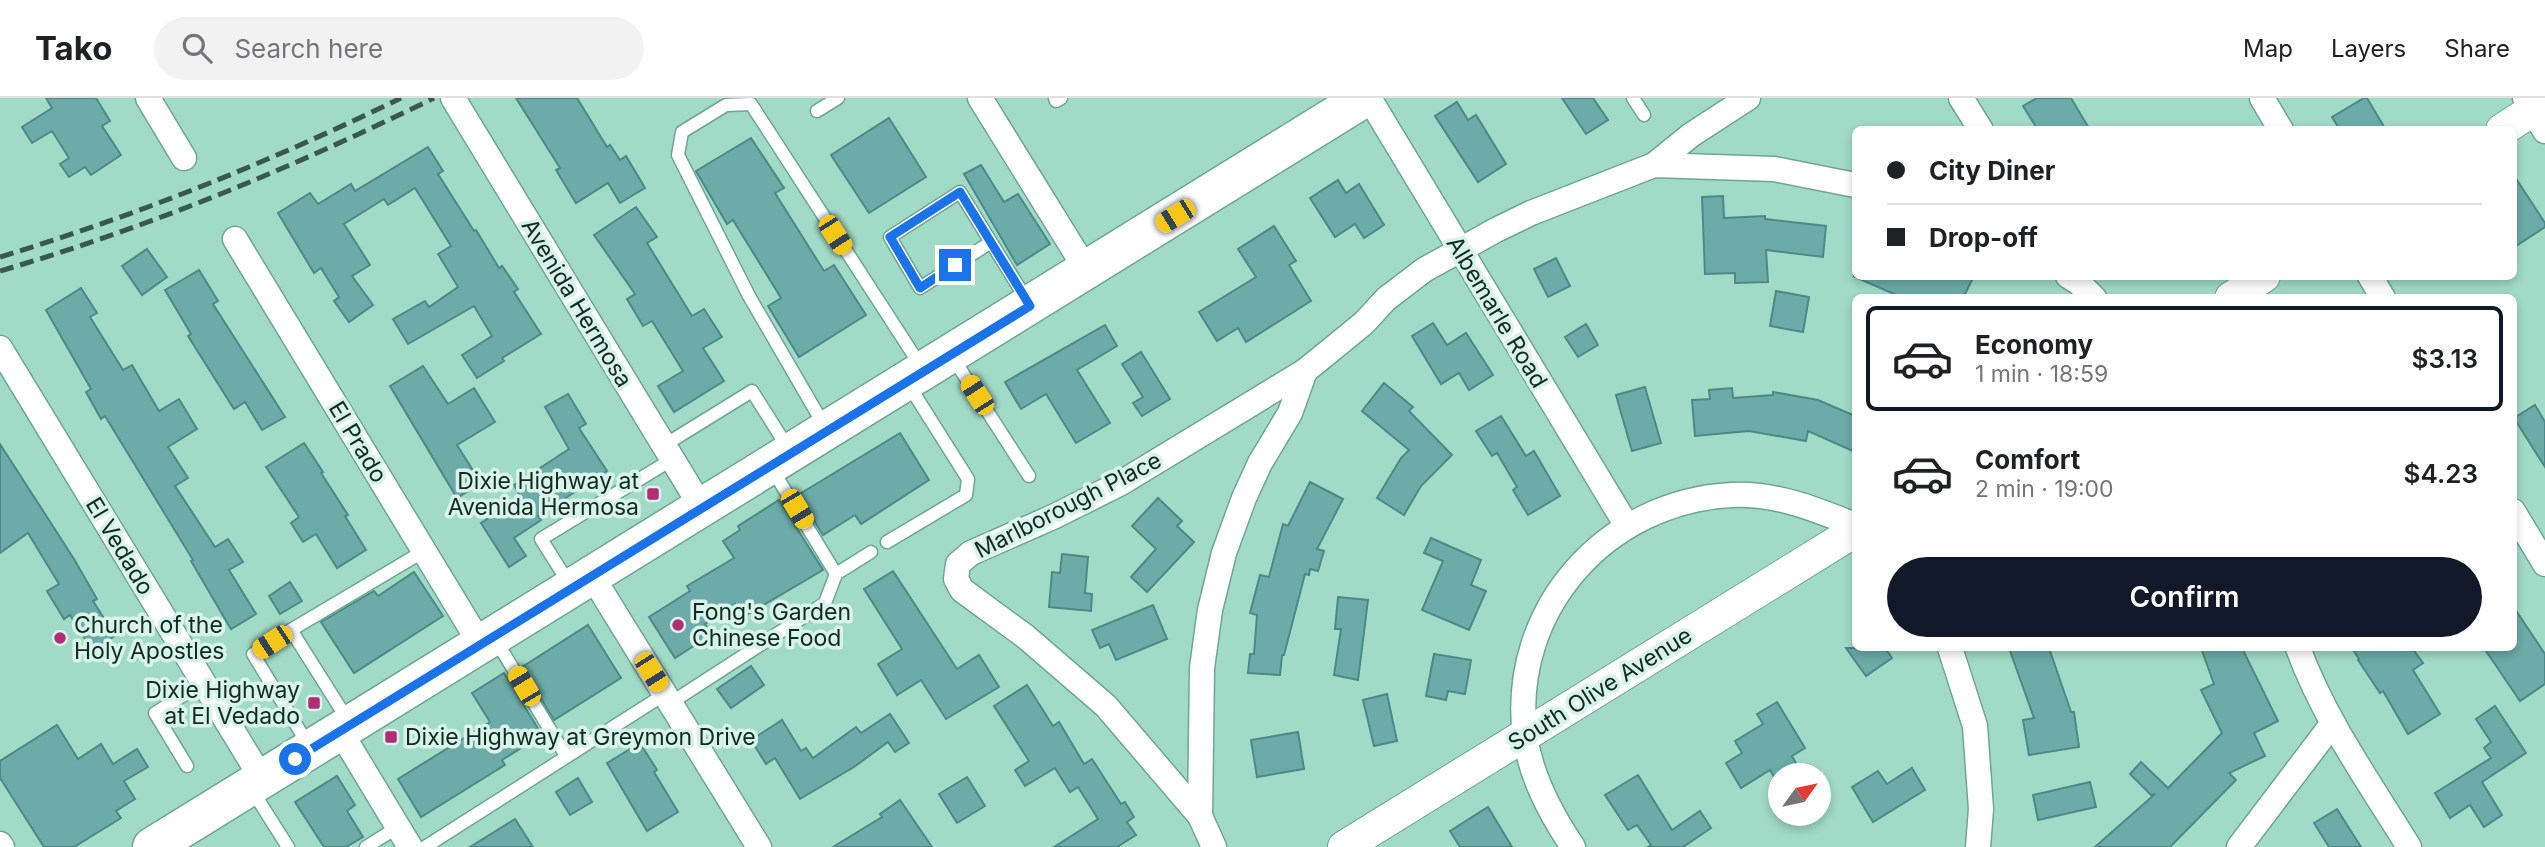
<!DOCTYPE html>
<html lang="en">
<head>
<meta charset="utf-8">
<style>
	body { margin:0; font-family:Inter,sans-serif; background:#f2f2f2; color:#202124; height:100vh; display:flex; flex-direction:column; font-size:26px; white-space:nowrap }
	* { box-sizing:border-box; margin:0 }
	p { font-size:23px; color:#757577 }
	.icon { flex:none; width:38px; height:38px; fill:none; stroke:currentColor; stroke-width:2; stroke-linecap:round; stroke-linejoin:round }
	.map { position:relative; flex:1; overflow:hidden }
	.side { position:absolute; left:1852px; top:196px; width:665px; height:357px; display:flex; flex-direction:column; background:#fff; border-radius:10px; box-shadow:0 4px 10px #0003 }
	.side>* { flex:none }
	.guide { position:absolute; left:1852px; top:28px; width:665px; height:154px; border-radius:10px; box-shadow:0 4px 10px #0003; display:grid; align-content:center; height:154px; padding:0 35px; background:#fff }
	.needle { width:46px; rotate:57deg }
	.controls { position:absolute; left:1768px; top:665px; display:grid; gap:14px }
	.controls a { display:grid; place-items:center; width:63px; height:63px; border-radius:50%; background:#fff; box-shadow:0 4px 10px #0003; font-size:35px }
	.end { position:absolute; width:32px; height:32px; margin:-16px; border:9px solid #1a73e8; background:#fff; box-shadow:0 0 0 4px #fff }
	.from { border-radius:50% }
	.car { position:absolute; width:21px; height:42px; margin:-21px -10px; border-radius:9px; box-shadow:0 0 5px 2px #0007; background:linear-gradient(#f5c518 24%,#345 0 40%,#f5c518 0 76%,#345 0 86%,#f5c518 0) }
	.guide b { display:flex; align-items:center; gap:24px; height:66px; font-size:26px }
	.guide b+b { border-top:2px solid #e0e0e0 }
	.guide i { width:18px; height:18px; background:#202124 }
	ul { padding:12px 0 0; list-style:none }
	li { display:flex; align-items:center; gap:21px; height:105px; margin:0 14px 10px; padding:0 21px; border:4px solid transparent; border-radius:10px }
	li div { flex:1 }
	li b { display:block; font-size:26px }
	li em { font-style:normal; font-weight:600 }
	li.selected { border-color:#111827 }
	li>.icon { width:63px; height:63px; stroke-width:1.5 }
	.button { display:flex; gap:14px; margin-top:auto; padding:14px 35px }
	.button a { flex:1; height:80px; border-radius:42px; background:#111827; color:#fff; font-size:28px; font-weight:600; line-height:80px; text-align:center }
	header { display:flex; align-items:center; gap:42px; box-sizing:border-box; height:98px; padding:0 35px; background:#fff; border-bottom:2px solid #e0e0e0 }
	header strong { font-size:33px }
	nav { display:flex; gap:38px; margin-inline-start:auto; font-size:24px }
	.search { width:490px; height:63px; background:#f2f2f2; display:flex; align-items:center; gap:18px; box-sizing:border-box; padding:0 24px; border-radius:38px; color:#757577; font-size:26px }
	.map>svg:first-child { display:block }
</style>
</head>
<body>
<header>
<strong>Tako</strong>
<div class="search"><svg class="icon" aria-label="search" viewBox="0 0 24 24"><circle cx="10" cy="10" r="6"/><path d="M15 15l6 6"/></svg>Search here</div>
<nav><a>Map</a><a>Layers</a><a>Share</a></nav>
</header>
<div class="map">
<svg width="2545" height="749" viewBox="0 0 2545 749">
	<rect width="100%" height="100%" fill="#a1dac6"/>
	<!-- building -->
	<g fill="#6caba7" stroke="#4c8a87" stroke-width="2">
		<path d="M46 0H96L110 23 102 28 121 57 91 77 85 69 69 79 60 66 69 60 52 33 32 45 22 29 52 10Z"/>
		<path d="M516 0H577L607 49 610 47 620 62 626 58 645 90 620 105 608 85 576 105 556 72 560 70Z"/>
		<path d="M1562 0H1593L1608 22 1586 36Z"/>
		<path d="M2037 0H2071L2090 32H2038L2023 8Z"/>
		<path d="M2364 0H2367L2386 32H2340L2332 19Z"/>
		<path d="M1457 4 1468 22 1476 17 1506 66 1478 84 1435 18Z"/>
		<path d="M889 20 926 79 869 115 831 57Z"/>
		<path d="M751 40 784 90 775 95 824 173 834 167 866 217 799 259 768 208 781 200 733 122 727 126 696 73Z"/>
		<path d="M428 49 443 73 438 76 474 133 476 132 499 170 502 168 518 191 514 194 541 236 502 260 504 263 477 280 462 257 492 238 474 208 408 246 393 221 425 203 429 209 458 189 438 156 451 148 415 90 388 107 384 101 344 126 370 167 352 178 373 207 349 224 334 203 339 199 321 170 314 175 278 115 310 95 318 106 351 86 355 93Z"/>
		<path d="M981 67 1004 104 1018 96 1050 146 1017 167 964 76Z"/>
		<path d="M2513 76 2545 125V129L2513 150Z"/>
		<path d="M1338 82 1346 95 1359 86 1384 127 1364 140 1355 126 1335 139 1310 100Z"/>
		<path d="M1723 98 1724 120 1765 118V121L1826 128 1823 159 1766 152 1768 184 1735 185V175L1705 176 1702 99Z"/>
		<path d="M636 109 657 139 647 145 692 218 704 211 722 239 703 250 724 283 674 314 658 288 683 273 652 223 643 228 627 201 635 196 594 137Z"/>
		<path d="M1274 128 1296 163 1289 167 1311 203 1246 244 1238 230 1217 243 1199 214 1256 179 1238 151Z"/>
		<path d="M147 151 167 179 142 197 122 168Z"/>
		<path d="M1556 160 1570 188 1548 199 1534 171Z"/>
		<path d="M199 172 218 203 213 206 285 319 262 332 245 304 234 311 188 238 191 236 165 192Z"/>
		<path d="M1853 178H1974L1963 200H1903Z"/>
		<path d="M81 190 97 215 90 219 123 272 132 267 159 313 179 301 197 331 168 349 188 380 175 388 215 449 228 441 243 464 229 472 256 516 231 531 191 463 193 462 105 318 101 321 86 294 91 291 46 212Z"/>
		<path d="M1776 193 1809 199 1803 234 1770 228Z"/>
		<path d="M1433 225 1447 247 1466 235 1493 277 1469 292 1459 275 1441 286 1412 238Z"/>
		<path d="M1586 226 1598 247 1578 259 1565 239Z"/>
		<path d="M1105 227 1117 248 1077 272 1110 325 1076 345 1046 296 1021 311 1005 284Z"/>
		<path d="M1141 254 1170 301 1142 318 1133 305 1143 299 1122 266Z"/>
		<path d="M423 268 448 306 474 290 495 324 457 347 481 385 457 400 390 288Z"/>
		<path d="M1384 285 1413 309 1409 313 1452 357 1421 388 1404 417 1377 400 1401 360 1409 352 1362 313Z"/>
		<path d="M1645 289 1661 345 1632 353 1616 297Z"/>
		<path d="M1732 290 1733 300 1773 297V294L1818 302 1855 318V354L1808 333 1806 343 1749 333 1695 338 1692 302 1710 301 1709 292Z"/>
		<path d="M568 296 586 326 579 330 607 373 538 418 541 422 514 440 526 458 509 469 481 425 521 399 514 387 569 351 545 309Z"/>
		<path d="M2535 307 2545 324V369L2514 320Z"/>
		<path d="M1501 318 1526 358 1534 353 1560 398 1528 417 1513 392 1517 389 1497 355 1492 358 1476 333Z"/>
		<path d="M900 335 929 382 861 426 855 417 823 437 798 397Z"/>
		<path d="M304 345 323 374 321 375 348 417 345 418 366 452 337 470 316 436 303 444 291 425 299 419 266 369Z"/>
		<path d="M0 346 74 461 97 501 93 503 115 538 92 552 70 517 64 521 47 493 59 486 28 435 0 455Z"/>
		<path d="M1310 384 1343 401 1317 451 1324 453 1318 473 1310 471 1309 477 1305 476 1284 557H1282L1280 577 1248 575 1250 556H1254L1257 517 1250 515 1260 477 1269 479 1283 426 1288 428Z"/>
		<path d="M1158 400 1182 423 1177 428 1194 444 1147 494 1131 479 1156 451 1132 428Z"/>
		<path d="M779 402 823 472 743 519 735 506 705 526 712 536 675 560 649 519 690 493 687 488 734 460 723 443 740 432 738 428Z"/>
		<path d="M1431 440 1481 462 1471 487 1486 493 1469 532 1422 512 1443 463 1424 455Z"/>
		<path d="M1062 456 1088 459 1085 495 1092 496 1091 513 1049 509 1052 474 1060 475Z"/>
		<path d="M893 473 957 571 979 557 999 589 946 621 921 582 897 597 878 566 902 551 864 491Z"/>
		<path d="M414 474 443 518 354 575 321 524 374 493 378 498Z"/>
		<path d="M290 484 302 503 280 516 269 498Z"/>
		<path d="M1338 499 1368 502 1358 582 1334 577 1341 531H1335Z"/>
		<path d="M1153 507 1167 541 1116 562 1109 546 1100 550 1092 532Z"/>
		<path d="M2513 508 2545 556V586L2520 603 2484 550H2513Z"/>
		<path d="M588 527 621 580 554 622 522 569Z"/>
		<path d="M1846 550H1885L1892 560 1866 578Z"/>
		<path d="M2009 550H2049L2071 614H2074L2079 649 2029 657 2023 622 2034 620Z"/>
		<path d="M2201 550H2242L2278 623 2254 635 2265 658 2229 675 2236 682 2170 749H2095L2155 696 2151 697 2130 676 2141 664 2168 690 2222 635 2201 592 2214 586Z"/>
		<path d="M2352 550H2412L2423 565 2413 572 2440 616 2408 636 2383 593 2380 595 2358 562 2359 561Z"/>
		<path d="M1434 556 1471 562 1465 596 1448 593 1446 602 1426 598Z"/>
		<path d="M751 568 764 587 731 610 717 591Z"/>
		<path d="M504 575 542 637 502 662 505 667 421 719 398 681 490 624 472 595Z"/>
		<path d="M1027 587 1053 628 1059 624 1084 666 1092 661 1121 706 1125 704 1134 719 1127 724 1136 737 1117 749H1054L1098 721 1078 689 1070 694 1055 670 1025 688 1015 672 1029 663 994 608Z"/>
		<path d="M1387 596 1397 643 1374 648 1363 602Z"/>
		<path d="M1777 604 1805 650 1792 658 1799 671 1788 677H1780V682L1777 684 1770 672 1741 690 1726 665 1742 655 1735 643 1763 626 1757 616Z"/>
		<path d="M2495 608 2526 655 2482 684 2502 717 2484 729 2470 707 2450 720 2435 695 2491 660 2484 650 2491 644 2476 621Z"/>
		<path d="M890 616 909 645 895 654 888 644 854 669 800 701 775 660 766 666 751 642 782 622 801 653 806 650 813 660 856 629 861 635Z"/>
		<path d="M57 627 78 661 101 646 113 666 137 651 148 669 124 683 135 701 116 713 121 720 74 749H44L0 680V663Z"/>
		<path d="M1298 634 1304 671 1257 679 1251 642Z"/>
		<path d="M640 645 657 672 654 674 678 714 647 733 607 665Z"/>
		<path d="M1912 670 1925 692 1873 724 1852 689 1878 673 1887 686Z"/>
		<path d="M1638 677 1672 732 1700 713 1711 730 1683 749H1648L1651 747 1637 727 1628 732 1605 697Z"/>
		<path d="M337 678 355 707 347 713 363 739 346 749H324L295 704Z"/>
		<path d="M967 679 985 708 957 725 939 696Z"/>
		<path d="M578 680 592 704 570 717 556 694Z"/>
		<path d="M2090 684 2096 709 2038 722 2033 697Z"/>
		<path d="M900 702 932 749H833L882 719 880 716Z"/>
		<path d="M1488 709 1512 749H1460L1450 733Z"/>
		<path d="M2337 711 2361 749H2329L2314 725Z"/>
		<path d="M515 721 533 749H470Z"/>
	</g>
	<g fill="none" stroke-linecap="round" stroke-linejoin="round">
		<defs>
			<g id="service">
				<path d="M1055 0 1056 3 1061 0"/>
				<path d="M1633 0 1644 17"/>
				<path d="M817 13 838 0"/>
				<path d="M991 144 920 190 890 139 960 94 1028 204"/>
				<path d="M953 260 1029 378"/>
				<path d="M825 329 749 198 678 57 682 34 726 7 751 6 922 270"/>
				<path d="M663 348 752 293 788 350"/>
				<path d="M772 371 836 476"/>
				<path d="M887 444 966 397 968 381 908 286"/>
				<path d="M570 487 541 441 671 362"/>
				<path d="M291 532 424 453"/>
				<path d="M495 541 566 658"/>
				<path d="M672 604 825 505 836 476 871 454"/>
				<path d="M309 648 253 556 291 532 349 624"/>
				<path d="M187 668 155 615 203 585"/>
				<path d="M252 692 288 749"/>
				<path d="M366 749 398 729"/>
				<path d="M425 749 665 596"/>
			</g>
			<g id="minor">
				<path d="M148 0 184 60"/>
				<path d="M453 0 702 410"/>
				<path d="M980 0 1087 173"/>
				<path d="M1369 0 1627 428"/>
				<path d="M1961 0 1981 32"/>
				<path d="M2262 0 2281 32"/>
				<path d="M2525 0 2545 33"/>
				<path d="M1654 67 1691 37 1748 0"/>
				<path d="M235 141 481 547"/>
				<path d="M2068 178 2079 185 2094 200"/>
				<path d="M2370 178 2383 200"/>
				<path d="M0 250 262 681"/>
				<path d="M2513 413 2545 466"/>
				<path d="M592 478 759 749"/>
				<path d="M1950 550 1975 628 1981 711 1978 749"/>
				<path d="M2298 550C2324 621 2369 684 2409 749"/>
				<path d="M340 633 410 749"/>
				<path d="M1200 718 1106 608 1026 539 962 492 956 481 958 466 971 455 1053 419 1121 385 1305 273"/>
				<path d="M0 746 2 749"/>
				<path d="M1214 749 1200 718 1202 570 1210 512 1224 455 1244 400 1260 365 1290 315 1305 273 1364 225 1386 201 1424 172 1496 132 1531 115 1654 67 1774 71 1855 87"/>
				<path d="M1573 749C1550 715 1531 679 1525 638 1509 511 1607 403 1732 397 1776 395 1815 411 1855 427"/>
				<path d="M2239 749 2333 625"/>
			</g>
			<g id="tertiary">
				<path d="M2502 32 2545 4"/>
				<path d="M2231 200 2264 178"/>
				<path d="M1344 749 1855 433"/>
			</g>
			<path id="primary" d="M152 749 1364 0"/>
		</defs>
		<!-- service casing -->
		<use href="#service" stroke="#6ea693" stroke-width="15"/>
		<!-- minor casing -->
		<use href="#minor" stroke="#6ea693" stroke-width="27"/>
		<!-- tertiary casing -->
		<use href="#tertiary" stroke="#6ea693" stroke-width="34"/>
		<!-- primary casing -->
		<use href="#primary" stroke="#6ea693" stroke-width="41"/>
		<!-- service -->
		<use href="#service" stroke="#fff" stroke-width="12"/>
		<!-- minor -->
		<use href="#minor" stroke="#fff" stroke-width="24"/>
		<!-- tertiary -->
		<use href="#tertiary" stroke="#fff" stroke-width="32"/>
		<!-- primary -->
		<use href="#primary" stroke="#fff" stroke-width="38"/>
		<!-- rail -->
		<g stroke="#38594e" stroke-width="5" stroke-dasharray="14 7" stroke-linecap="butt">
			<path d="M0 159C138 117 272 63 401 0"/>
			<path d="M0 173C150 129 294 69 434 0"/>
		</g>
	</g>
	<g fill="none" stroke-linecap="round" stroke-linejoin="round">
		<!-- route -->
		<path stroke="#1a73e8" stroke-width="9" d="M295 661 1030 208 960 94 890 139 920 190 955 167"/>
	</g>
	<!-- markers -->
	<g fill="#b12e77" stroke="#d8f4ea" stroke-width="2.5">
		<rect x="646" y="389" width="14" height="14" rx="3.5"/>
		<circle cx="678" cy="527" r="7"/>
		<circle cx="60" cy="540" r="7"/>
		<rect x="307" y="598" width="14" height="14" rx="3.5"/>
		<rect x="384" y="632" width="14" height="14" rx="3.5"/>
	</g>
	<g text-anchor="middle" stroke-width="7" stroke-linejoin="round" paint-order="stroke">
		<!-- street labels -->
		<g font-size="23" fill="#122a22" stroke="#d8f4ea">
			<text transform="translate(577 205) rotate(59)" y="8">Avenida Hermosa</text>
			<text transform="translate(1497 214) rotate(59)" y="8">Albemarle Road</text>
			<text transform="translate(358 344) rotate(59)" y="8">El Prado</text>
			<text transform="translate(1068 407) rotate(-27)" y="8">Marlborough Place</text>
			<text transform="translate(120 448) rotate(59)" y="8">El Vedado</text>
			<text transform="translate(1600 591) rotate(-32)" y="8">South Olive Avenue</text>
		</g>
		<!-- poi labels -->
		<g font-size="23" fill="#122a22" stroke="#d8f4ea" text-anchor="start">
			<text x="639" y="391" text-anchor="end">Dixie Highway at<tspan x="639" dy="26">Avenida Hermosa</tspan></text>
			<text x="692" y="522">Fong's Garden<tspan x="692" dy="26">Chinese Food</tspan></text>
			<text x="74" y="535">Church of the<tspan x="74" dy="26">Holy Apostles</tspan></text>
			<text x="300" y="600" text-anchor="end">Dixie Highway<tspan x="300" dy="26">at El Vedado</tspan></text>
			<text x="405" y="647">Dixie Highway at Greymon Drive</text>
		</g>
	</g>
</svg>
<div class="controls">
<a><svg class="needle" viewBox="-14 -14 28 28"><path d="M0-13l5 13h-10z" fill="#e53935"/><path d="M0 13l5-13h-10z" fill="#757577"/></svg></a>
</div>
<i class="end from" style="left:295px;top:661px"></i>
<i class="end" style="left:955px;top:167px"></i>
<i class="car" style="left:1175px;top:118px;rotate:238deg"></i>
<i class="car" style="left:835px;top:137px;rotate:147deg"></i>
<i class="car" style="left:977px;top:297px;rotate:327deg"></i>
<i class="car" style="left:797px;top:411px;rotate:149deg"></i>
<i class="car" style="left:272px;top:544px;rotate:237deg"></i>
<i class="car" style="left:651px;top:574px;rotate:148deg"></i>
<i class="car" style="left:524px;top:588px;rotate:329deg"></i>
<div class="guide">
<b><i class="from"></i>City Diner</b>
<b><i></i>Drop-off</b>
</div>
<section class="side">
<ul>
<li class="selected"><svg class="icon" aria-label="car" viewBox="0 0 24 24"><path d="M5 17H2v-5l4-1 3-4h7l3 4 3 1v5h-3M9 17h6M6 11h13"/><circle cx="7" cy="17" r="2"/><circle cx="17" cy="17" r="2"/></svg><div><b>Economy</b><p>1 min · 18:59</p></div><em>$3.13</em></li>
<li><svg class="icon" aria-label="car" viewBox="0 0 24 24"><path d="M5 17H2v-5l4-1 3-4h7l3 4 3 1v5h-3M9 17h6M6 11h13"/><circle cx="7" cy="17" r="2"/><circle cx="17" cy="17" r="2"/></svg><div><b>Comfort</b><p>2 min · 19:00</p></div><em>$4.23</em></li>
</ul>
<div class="button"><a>Confirm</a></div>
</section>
</div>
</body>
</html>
